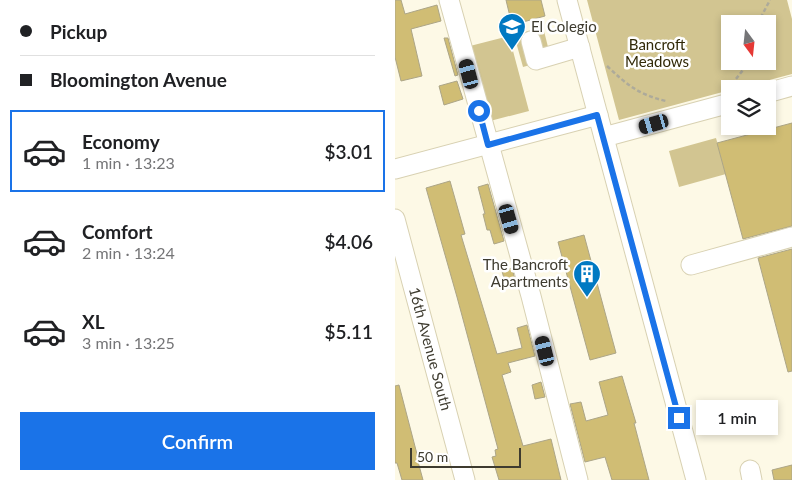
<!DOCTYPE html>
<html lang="en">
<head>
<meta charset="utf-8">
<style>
	body { margin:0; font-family:Lato,sans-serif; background:#f2f2f2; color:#202124; height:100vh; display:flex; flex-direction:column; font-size:19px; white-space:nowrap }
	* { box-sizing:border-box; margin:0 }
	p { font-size:16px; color:#757577 }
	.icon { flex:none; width:28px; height:28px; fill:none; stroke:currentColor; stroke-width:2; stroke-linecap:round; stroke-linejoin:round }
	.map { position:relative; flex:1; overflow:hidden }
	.sheet { display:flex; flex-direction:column; background:#fff; width:395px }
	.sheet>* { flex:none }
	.guide { display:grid; align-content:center; height:110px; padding:0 20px; background:#fff }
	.needle { width:32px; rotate:165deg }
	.tools { position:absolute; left:326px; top:15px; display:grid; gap:10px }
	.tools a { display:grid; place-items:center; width:55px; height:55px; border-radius:0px; background:#fff; box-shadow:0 2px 8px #0003; font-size:25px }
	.scale { position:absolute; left:15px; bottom:12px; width:111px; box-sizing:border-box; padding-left:5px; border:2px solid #3e3b2f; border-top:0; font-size:14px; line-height:18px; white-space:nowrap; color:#3e3b2f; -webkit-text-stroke:4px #fff; paint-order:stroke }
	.end { position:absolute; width:22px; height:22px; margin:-11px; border:6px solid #1a73e8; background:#fff; box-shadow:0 0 0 2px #fff }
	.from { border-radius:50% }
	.bubble { position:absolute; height:35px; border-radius:0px; background:#fff; box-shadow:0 2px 8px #0003; font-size:16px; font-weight:600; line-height:35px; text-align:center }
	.car { position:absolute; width:15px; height:30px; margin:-15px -8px; border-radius:6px; box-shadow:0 0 4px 1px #0007; background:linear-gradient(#222 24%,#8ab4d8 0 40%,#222 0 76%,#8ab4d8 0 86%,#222 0) }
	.guide b { display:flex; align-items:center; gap:18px; height:48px; font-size:19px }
	.guide b+b { border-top:1px solid #e0e0e0 }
	.guide i { width:12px; height:12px; background:#202124 }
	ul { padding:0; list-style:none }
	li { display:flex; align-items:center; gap:15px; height:82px; margin:0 10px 8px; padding:0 10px; border:2px solid transparent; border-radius:0px }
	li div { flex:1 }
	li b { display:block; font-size:19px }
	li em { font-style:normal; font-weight:600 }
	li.selected { border-color:#1a73e8 }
	li>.icon { width:45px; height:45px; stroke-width:1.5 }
	.button { display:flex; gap:10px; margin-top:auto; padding:10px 20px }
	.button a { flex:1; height:58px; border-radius:0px; background:#1a73e8; color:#fff; font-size:20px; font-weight:600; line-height:58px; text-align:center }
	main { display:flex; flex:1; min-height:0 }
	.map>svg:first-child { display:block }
</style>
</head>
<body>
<main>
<section class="sheet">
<div class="guide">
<b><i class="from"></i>Pickup</b>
<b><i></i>Bloomington Avenue</b>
</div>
<ul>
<li class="selected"><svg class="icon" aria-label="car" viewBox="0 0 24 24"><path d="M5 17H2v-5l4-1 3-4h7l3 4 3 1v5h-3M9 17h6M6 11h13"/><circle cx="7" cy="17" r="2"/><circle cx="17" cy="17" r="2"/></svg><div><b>Economy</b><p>1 min · 13:23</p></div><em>$3.01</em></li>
<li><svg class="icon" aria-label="car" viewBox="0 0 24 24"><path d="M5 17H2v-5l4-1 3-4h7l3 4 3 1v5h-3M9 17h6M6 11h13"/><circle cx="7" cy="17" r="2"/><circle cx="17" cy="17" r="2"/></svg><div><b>Comfort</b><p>2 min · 13:24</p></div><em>$4.06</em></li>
<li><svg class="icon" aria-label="car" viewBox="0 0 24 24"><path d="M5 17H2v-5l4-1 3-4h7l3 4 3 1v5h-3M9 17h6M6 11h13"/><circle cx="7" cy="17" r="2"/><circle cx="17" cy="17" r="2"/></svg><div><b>XL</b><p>3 min · 13:25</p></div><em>$5.11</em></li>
</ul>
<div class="button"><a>Confirm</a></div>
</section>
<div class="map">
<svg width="397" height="480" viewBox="0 0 397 480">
	<rect width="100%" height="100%" fill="#fdf9e6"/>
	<!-- green -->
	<g fill="#d2c591" fill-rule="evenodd">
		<path d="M192 0H392L397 19V74L341 89H335V90L224 120ZM335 24H372V61H335Z"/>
		<path d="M148 27 156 59 128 67 119 35Z"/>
		<path d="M114 36 134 111 95 121 75 46Z"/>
		<path d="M321 138 331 174 284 187 274 151Z"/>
	</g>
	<!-- building -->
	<g fill="#d0bd74" stroke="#aca587">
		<path d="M0 0H6L10 14 42 5 46 21 16 29 27 76 6 81 0 57Z"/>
		<path d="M111 0H146L150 16 117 25Z"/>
		<path d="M49 38H53L63 75 60 76Z"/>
		<path d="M62 81 68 99 49 105 44 86Z"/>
		<path d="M397 123V226L348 239 322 143Z"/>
		<path d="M55 181 70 234 66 235 102 354 127 348 122 328 132 325 140 356 113 363 116 372 107 375 128 446 156 439 166 480H104L97 457 101 456 100 450 103 449 62 297 31 188Z"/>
		<path d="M93 184 109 241 99 244 95 230H92L88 214H90L83 187Z"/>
		<path d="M189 235 221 353 195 360 163 242Z"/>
		<path d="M397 249V371L393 372 363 258Z"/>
		<path d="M117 268 121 283 111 286 107 271Z"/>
		<path d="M227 376 241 423H239L254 480H217L210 457 190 462 175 404 186 402 191 421 213 415 204 382Z"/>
		<path d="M146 382 150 397 140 399 137 385Z"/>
		<path d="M4 385 23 458H22L28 480H7L2 463H0V386Z"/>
		<path d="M397 465V480H379L377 470Z"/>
	</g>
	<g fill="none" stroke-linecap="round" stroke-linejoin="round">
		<defs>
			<g id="minor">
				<path d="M54 0 136 296 183 480"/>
				<path d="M172 0 301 480"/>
				<path d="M136 41 141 60 185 47"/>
				<path d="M372 93 397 86"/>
				<path d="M209 137 335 103"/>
				<path d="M0 169 203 115"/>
				<path d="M0 219 70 480"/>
				<path d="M296 265 397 237"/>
				<path d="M355 470 357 480"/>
			</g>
		</defs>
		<!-- minor casing -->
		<use href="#minor" stroke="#d8d1b2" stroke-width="21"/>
		<!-- path -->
		<g stroke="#adaa9a" stroke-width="2.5" stroke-dasharray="4 2.5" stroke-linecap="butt">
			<path d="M365 24 366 17 375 0"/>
			<path d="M212 66C231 84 244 95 271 101"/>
			<path d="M337 84 355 61"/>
		</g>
		<!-- minor -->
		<use href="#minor" stroke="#fff" stroke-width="19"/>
	</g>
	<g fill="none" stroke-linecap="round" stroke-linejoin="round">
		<!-- route -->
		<path stroke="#1a73e8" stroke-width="6" d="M84 111 93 145 202 115 284 418"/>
	</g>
	<!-- icons -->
	<defs>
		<symbol id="school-pin" viewBox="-11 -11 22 30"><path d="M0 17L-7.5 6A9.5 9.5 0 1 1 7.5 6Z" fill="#0079c2" stroke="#fff"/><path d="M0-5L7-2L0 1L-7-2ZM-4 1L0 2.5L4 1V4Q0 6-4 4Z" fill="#fff"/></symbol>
		<symbol id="building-pin" viewBox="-11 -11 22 30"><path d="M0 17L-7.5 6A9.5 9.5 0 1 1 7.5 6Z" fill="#0079c2" stroke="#fff"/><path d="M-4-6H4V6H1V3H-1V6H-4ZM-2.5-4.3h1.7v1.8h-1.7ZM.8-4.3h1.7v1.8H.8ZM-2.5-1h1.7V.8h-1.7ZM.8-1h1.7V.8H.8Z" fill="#fff"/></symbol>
	</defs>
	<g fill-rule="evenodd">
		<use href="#school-pin" x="101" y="11" width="32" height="43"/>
		<use href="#building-pin" x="176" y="258" width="32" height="43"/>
	</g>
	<g text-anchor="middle" stroke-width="5" stroke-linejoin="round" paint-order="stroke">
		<!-- poi labels -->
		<g font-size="15" fill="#3e3b2f" stroke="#fff" text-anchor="start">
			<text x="136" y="32">El Colegio</text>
			<text x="173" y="270" text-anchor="end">The Bancroft<tspan x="173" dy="17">Apartments</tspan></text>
		</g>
		<!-- park labels -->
		<g font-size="15" fill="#312908" stroke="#fff">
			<text x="262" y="50">Bancroft<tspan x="262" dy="17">Meadows</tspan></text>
		</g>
		<!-- street labels -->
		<g font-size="15" fill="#3e3b2f" stroke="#fff">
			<text transform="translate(35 349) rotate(75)" y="5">16th Avenue South</text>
		</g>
	</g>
</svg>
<div class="tools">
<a><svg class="needle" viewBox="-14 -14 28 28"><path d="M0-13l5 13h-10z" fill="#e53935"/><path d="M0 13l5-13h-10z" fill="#757577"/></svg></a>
<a><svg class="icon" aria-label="layers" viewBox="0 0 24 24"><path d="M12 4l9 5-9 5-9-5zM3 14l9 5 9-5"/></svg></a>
</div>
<div class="scale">50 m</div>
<i class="end from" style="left:84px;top:111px"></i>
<i class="end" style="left:284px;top:418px"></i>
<div class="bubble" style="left:301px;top:400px;width:82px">1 min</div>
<i class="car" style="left:74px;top:74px;rotate:345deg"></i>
<i class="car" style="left:259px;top:124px;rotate:254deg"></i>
<i class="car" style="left:114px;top:219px;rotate:164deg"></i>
<i class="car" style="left:150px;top:351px;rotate:346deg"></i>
</div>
</main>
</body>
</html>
